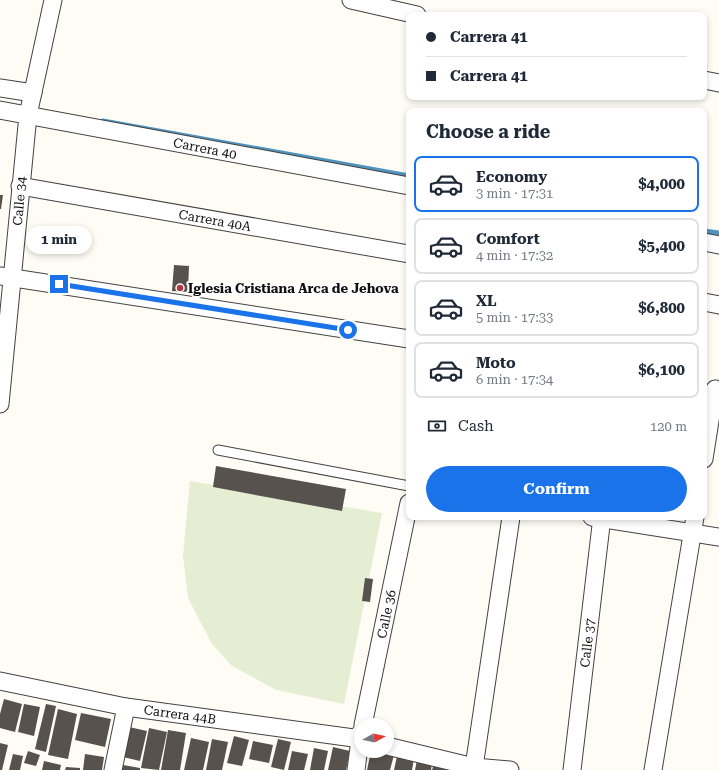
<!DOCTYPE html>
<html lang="en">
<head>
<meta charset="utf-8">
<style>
	body { margin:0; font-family:"Roboto Serif",serif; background:#f6f6f7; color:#1f2937; height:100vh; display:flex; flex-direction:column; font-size:15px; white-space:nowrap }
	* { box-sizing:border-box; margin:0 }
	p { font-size:13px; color:#747a83 }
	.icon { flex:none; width:22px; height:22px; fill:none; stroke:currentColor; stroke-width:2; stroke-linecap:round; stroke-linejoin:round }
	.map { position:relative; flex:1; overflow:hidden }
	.panel { position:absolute; left:406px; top:108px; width:301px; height:412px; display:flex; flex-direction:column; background:#fff; border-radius:8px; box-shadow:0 2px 6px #0003 }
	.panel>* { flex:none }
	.top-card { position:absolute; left:406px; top:12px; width:301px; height:88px; border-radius:8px; box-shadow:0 2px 6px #0003; display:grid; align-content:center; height:88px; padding:0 20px; background:#fff }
	.needle { width:26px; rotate:82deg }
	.fabs { position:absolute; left:354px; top:718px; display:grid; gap:8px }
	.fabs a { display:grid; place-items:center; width:40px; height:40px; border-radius:50%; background:#fff; box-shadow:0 2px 6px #0003; font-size:20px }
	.end { position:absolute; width:18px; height:18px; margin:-9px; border:5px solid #1a73e8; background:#fff; box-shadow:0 0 0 2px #fff }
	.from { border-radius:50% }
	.bubble { position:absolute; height:28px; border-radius:14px; background:#fff; box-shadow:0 2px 6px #0003; font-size:13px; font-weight:700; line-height:28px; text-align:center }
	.top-card b { display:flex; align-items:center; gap:14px; height:38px; font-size:15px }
	.top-card b+b { border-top:1px solid #e0e1e3 }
	.top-card i { width:10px; height:10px; background:#1f2937 }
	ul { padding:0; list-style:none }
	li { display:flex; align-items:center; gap:12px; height:56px; margin:0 8px 6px; padding:0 12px; border:2px solid #e0e1e3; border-radius:8px }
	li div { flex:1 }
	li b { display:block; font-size:15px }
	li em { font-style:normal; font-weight:700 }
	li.on { border-color:#1a73e8 }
	li>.icon { width:36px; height:36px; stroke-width:1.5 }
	h2 { padding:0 20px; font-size:18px; line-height:48px }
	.pay { display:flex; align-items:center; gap:10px; height:44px; padding:0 20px; font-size:15px }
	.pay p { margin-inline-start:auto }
	.primary-button { display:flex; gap:8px; margin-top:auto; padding:8px 20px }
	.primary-button a { flex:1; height:46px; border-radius:24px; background:#1a73e8; color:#fff; font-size:16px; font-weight:700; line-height:46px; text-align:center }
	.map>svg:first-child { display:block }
</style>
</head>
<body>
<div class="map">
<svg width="719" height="770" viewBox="0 0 719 770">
	<rect width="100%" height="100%" fill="#fefcf5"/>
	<!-- pitch -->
	<path fill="#e5eed2" d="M190 481 382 513 344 704 276 690 232 666 212 644 188 598 183 556Z"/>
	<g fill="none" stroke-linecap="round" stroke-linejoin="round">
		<!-- stream -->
		<g stroke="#4e94bf" stroke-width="5">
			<path d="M103 121 409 176"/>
			<path d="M704 231 719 233"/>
		</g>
	</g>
	<!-- building -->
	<g fill="#58524e">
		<path d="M0 195H3L1 209H0Z"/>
		<path d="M174 265 189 266 188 292 172 291Z"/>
		<path d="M216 466 346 489 342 511 213 487Z"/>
		<path d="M365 578 373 579 370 602 362 601Z"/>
		<path d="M4 699 22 704 15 732 0 728V714Z"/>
		<path d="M24 704 40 707 34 736 18 732Z"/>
		<path d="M46 704 56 706 46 752 35 749Z"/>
		<path d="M58 709 77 714 68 759 48 755Z"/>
		<path d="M81 713 111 719 105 747 75 740Z"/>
		<path d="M129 727 147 731 140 761 123 757Z"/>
		<path d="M149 728 167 732 159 770 141 768Z"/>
		<path d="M168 730 186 733 180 770H161Z"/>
		<path d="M234 736 249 740 242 766 227 763Z"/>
		<path d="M191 738 209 742 203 770H184Z"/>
		<path d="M212 739 228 742 222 770H206Z"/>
		<path d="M278 739 291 742 284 770 271 767Z"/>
		<path d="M253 741 273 745 269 763 249 759Z"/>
		<path d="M0 743 8 745 2 770H0Z"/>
		<path d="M333 747 350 751 346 770H328Z"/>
		<path d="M314 748 328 751 324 770H310Z"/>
		<path d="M28 751 40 755 36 766 24 763Z"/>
		<path d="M292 751 308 754 304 770H288Z"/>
		<path d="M371 751 394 755 390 770H367Z"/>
		<path d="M13 754 23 756 20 770H9Z"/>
		<path d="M85 754 104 757 102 770H83Z"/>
		<path d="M397 756 414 759 412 770H394Z"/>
		<path d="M417 760 432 763 431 770H415Z"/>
		<path d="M435 760 450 765 449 770H432Z"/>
		<path d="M44 761 61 765 60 770H42Z"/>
		<path d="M123 765 140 768V770H122Z"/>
		<path d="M66 767 80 768V770H65Z"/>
	</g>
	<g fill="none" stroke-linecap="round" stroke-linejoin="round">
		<defs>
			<path id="service" d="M218 450 409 486"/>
			<g id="minor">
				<path d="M351 0 417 15"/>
				<path d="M704 80 719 83"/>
				<path d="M0 88 33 93"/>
				<path d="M0 110 409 186"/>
				<path d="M20 186 409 254"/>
				<path d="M704 242 719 245"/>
				<path d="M0 276 409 339"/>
				<path d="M704 302 719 305"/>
				<path d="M0 404 28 115 53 0"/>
				<path d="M704 459 715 389"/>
				<path d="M592 517 719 537"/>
				<path d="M0 681 126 707 361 739"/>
				<path d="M363 725 409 503"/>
				<path d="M387 746 474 767 510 770"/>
				<path d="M474 767 511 517"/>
				<path d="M113 770 126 707"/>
				<path d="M356 770 361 732"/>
				<path d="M572 770 602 517"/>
				<path d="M653 770 695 517"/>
			</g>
		</defs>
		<!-- service casing -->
		<use href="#service" stroke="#434343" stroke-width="11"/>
		<!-- minor casing -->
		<use href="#minor" stroke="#434343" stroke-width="19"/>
		<!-- service -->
		<use href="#service" stroke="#fff" stroke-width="9"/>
		<!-- minor -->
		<use href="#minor" stroke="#fff" stroke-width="17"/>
	</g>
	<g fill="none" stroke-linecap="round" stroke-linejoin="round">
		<!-- route -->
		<path stroke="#1a73e8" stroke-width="5" d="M59 284 348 330"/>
	</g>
	<!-- markers -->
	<circle fill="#b2373f" stroke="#fff" stroke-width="1.5" cx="180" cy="288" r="4"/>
	<g text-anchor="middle" stroke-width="4" stroke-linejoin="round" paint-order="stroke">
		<!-- street labels -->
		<g font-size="13" fill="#101010" stroke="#fff">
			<text transform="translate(205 148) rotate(11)" y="5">Carrera 40</text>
			<text transform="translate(19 201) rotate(-85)" y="5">Calle 34</text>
			<text transform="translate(215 220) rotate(10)" y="5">Carrera 40A</text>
			<text transform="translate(386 614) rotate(-78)" y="5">Calle 36</text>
			<text transform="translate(587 643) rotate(-83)" y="5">Calle 37</text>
			<text transform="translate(180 714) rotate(8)" y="5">Carrera 44B</text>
		</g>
		<!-- poi labels -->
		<g font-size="13" font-weight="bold" fill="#101010" stroke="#fff" text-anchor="start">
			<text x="188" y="293">Iglesia Cristiana Arca de Jehova</text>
		</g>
	</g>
</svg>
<div class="fabs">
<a><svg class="needle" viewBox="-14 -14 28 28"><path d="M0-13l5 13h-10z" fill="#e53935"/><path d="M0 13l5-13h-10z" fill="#747a83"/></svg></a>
</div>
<i class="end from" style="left:348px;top:330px"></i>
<i class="end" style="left:59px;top:284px"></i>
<div class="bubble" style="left:26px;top:226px;width:66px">1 min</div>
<div class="top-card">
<b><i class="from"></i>Carrera 41</b>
<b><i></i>Carrera 41</b>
</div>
<section class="panel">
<h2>Choose a ride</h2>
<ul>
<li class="on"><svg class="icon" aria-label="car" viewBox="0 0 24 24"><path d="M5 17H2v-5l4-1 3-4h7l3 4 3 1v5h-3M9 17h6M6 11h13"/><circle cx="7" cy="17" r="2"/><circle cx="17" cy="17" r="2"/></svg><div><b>Economy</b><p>3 min · 17:31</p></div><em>$4,000</em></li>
<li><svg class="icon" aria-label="car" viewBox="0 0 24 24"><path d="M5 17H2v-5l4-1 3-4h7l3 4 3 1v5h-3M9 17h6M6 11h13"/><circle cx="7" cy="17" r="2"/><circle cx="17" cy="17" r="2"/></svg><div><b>Comfort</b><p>4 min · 17:32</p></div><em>$5,400</em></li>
<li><svg class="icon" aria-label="car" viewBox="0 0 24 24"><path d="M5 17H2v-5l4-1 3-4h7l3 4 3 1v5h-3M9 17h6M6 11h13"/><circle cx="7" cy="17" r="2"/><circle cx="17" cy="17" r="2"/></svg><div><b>XL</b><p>5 min · 17:33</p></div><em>$6,800</em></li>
<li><svg class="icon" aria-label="car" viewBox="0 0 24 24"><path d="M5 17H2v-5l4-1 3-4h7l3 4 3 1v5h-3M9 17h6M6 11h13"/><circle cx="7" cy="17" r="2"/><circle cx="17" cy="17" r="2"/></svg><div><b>Moto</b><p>6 min · 17:34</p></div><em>$6,100</em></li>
</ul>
<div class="pay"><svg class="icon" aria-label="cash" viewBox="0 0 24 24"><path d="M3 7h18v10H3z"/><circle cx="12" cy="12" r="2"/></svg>Cash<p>120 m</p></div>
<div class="primary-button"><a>Confirm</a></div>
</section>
</div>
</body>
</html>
